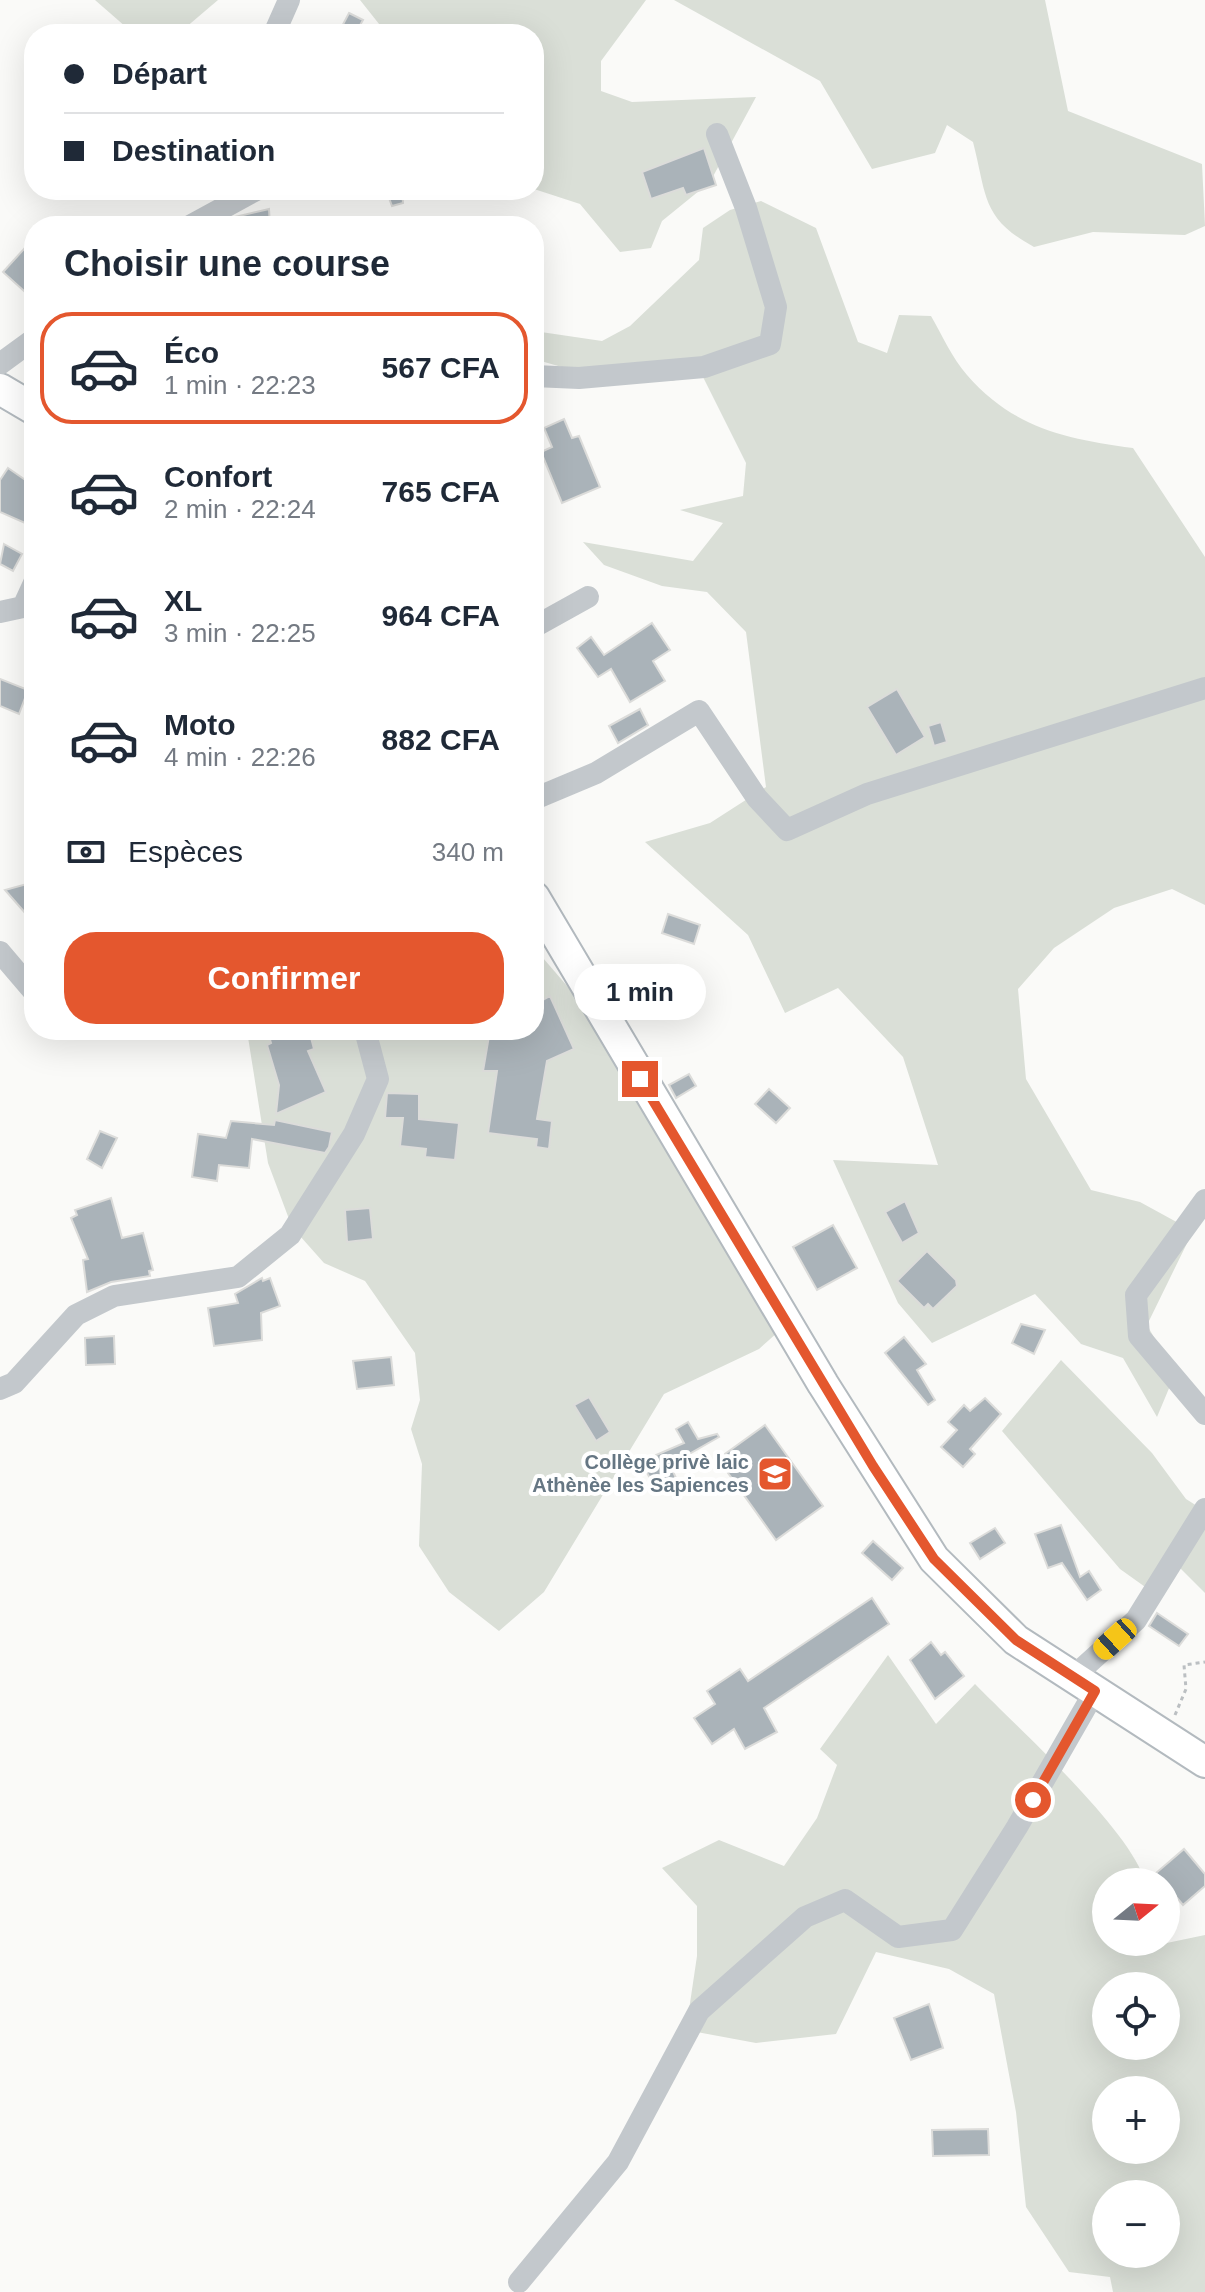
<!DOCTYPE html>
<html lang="fr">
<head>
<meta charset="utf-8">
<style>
	body { margin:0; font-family:Arial,sans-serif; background:#f2f2f3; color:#1f2937; height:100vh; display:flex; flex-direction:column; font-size:30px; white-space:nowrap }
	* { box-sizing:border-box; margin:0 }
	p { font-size:26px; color:#747a83 }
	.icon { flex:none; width:44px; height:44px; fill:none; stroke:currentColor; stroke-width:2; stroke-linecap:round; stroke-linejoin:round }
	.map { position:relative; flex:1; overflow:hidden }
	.details { position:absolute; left:24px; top:216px; width:520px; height:824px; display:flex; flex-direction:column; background:#fff; border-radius:32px; box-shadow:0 8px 32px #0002 }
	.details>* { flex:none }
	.hud { position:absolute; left:24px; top:24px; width:520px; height:176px; border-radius:32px; box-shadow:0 8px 32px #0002; display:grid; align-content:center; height:176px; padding:0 40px; background:#fff }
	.needle { width:52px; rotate:72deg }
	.fabs { position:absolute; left:1092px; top:1868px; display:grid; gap:16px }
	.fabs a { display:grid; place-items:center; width:88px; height:88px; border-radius:50%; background:#fff; box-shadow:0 8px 32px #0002; font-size:40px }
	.end { position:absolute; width:36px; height:36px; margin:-18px; border:10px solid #e4572e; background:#fff; box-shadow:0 0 0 4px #fff }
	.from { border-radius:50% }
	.bubble { position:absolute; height:56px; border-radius:28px; background:#fff; box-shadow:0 8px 32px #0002; font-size:26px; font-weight:700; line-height:56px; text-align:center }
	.car { position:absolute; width:24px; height:48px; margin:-24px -12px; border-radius:10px; box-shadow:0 0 6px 2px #0007; background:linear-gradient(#f5c518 24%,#345 0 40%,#f5c518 0 76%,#345 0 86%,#f5c518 0) }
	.hud b { display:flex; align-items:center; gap:28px; height:76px; font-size:30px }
	.hud b+b { border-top:2px solid #e0e1e3 }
	.hud i { width:20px; height:20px; background:#1f2937 }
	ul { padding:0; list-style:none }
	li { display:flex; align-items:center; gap:24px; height:112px; margin:0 16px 12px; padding:0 24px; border:4px solid transparent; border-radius:32px }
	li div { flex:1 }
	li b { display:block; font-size:30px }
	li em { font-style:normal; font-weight:700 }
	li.on { border-color:#e4572e }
	li>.icon { width:72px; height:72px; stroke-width:1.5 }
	h2 { padding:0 40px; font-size:36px; line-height:96px }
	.pay { display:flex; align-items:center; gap:20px; height:88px; padding:0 40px; font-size:30px }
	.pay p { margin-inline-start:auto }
	.primary-button { display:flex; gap:16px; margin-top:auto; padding:16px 40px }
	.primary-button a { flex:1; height:92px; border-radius:32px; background:#e4572e; color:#fff; font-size:32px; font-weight:700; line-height:92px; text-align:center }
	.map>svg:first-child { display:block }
</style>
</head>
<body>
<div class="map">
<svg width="1205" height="2292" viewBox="0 0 1205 2292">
	<rect width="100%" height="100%" fill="#fafaf8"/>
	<!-- green -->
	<g fill="#dadfd7" fill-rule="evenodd">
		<path d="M95 0H218L178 34H134Z"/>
		<path d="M360 0H646L601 61V91L632 102 756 97 710 182 662 221 651 248 620 252 580 204 534 189V34H387Z"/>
		<path d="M674 0H1045L1068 111 1202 164 1205 226 1185 235 1093 232 1034 247C981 218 987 196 973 142L947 125 935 153 872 169 820 81Z"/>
		<path d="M761 201 816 228 858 342 887 353 899 315 931 316C942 335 952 358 967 375 1013 428 1066 439 1133 448L1205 557V905L1172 889 1114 908 1054 948 1018 989 1026 1079 1091 1190 1140 1202 1193 1231 1147 1325 1175 1374 1157 1417 1123 1358 1081 1344 1035 1294 932 1343 898 1303 833 1160 938 1165 903 1057 838 988 785 1013 748 935 645 842 710 823 766 787 746 632 707 592 662 586 604 565 583 542 693 561 723 523 680 510 743 496 746 463 701 373 672 381 645 363 572 370 534 359V337L541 332 602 341 630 326 699 260 703 228 730 210Z"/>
		<path d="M543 958 624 1052 787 1324 759 1349 664 1394 544 1592 499 1631 449 1592 419 1546 422 1464 411 1429 420 1400 415 1353 365 1281 324 1263 292 1227 268 1163 247 1031 534 1030V960Z"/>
		<path d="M1061 1360 1152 1453 1186 1499 1205 1511V1593L1174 1562 1148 1589 1120 1569 1002 1431Z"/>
		<path d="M888 1655 936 1724 975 1684C1016 1726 1132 1831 1145 1882H1106V1942L1162 1944 1205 1935V2292H1113L1110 2277 1069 2272 1026 2207 1016 2112 994 1994 949 1969 876 1952 836 2034 756 2043 686 2030 697 1956V1906L662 1868 719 1840 784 1866 817 1818 837 1765 820 1749ZM1106 1986H1166V2046H1106ZM1106 2090H1166V2150H1106ZM1106 2194H1166V2254H1106Z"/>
	</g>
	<!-- building -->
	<g fill="#aab3b9" stroke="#dcdcda" stroke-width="2">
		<path d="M349 13 363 20 355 34H338Z"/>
		<path d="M704 148 716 185 686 195 683 188 651 199 642 172Z"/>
		<path d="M386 190H402L403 203 392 206Z"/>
		<path d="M269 209 270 226H222L235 217Z"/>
		<path d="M34 238V300L3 272Z"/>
		<path d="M564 419 572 438 579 436 600 487 562 503 541 452 552 447 544 428Z"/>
		<path d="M8 468 34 486V527L0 512V480Z"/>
		<path d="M4 544 22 554 13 571 0 564Z"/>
		<path d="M652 623 670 650 653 661 665 681 630 702 611 669 598 677 577 648 591 637 604 655Z"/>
		<path d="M0 679 28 690 19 714 0 706Z"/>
		<path d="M897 689 925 737 896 755 867 707Z"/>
		<path d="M640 709 648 725 618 743 609 726Z"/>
		<path d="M941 722 947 742 934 746 928 726Z"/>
		<path d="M34 882V923L5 890Z"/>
		<path d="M668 914 700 925 694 944 662 933Z"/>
		<path d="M550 996 574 1049 547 1061 537 1119 552 1121 549 1149 536 1147 537 1139 488 1133 497 1071H483L490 1030H534V1005Z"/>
		<path d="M267 1030H309L314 1049 308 1051 326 1092 276 1114 279 1085 267 1045 271 1043Z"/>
		<path d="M689 1074 696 1086 676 1098 669 1085Z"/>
		<path d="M769 1089 790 1108 776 1123 755 1104Z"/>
		<path d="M387 1093 419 1094V1119L459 1123 455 1160 425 1157 426 1149 400 1146 403 1118H385Z"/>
		<path d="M275 1120 332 1132 329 1147 325 1153 252 1139 249 1168 219 1165 217 1181 192 1177 198 1134 226 1138 231 1121 274 1125Z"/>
		<path d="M100 1131 117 1138 102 1168 87 1159Z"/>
		<path d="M111 1198 122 1238 143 1233 153 1270 149 1271 150 1276 111 1282 87 1292 83 1260 88 1259 71 1218 77 1215 75 1210Z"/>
		<path d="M905 1201 919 1233 902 1243 885 1212Z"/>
		<path d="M370 1208 373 1239 347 1242 345 1210Z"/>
		<path d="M833 1225 857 1268 817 1290 793 1247Z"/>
		<path d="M927 1251 956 1280 957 1286 933 1309 928 1304 924 1308 897 1281Z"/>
		<path d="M262 1278 263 1281 270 1278 280 1306 261 1313 262 1340 214 1346 208 1308 238 1303 235 1294Z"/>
		<path d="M1021 1324 1045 1330 1034 1354 1012 1343Z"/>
		<path d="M114 1336 115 1364 86 1365 85 1338Z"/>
		<path d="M904 1337 926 1364 917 1370 935 1400 928 1405 885 1353Z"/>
		<path d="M391 1357 394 1385 357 1389 353 1361Z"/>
		<path d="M589 1397 610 1432 596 1441 574 1405Z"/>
		<path d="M985 1398 1001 1414 970 1449 975 1454 963 1467 941 1447 957 1430 948 1422 964 1405 970 1411Z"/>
		<path d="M688 1422 698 1439 717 1434 719 1437 670 1465 676 1478 655 1488 644 1467 658 1460 656 1455 684 1443 676 1429Z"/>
		<path d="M765 1425 823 1506 776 1540 718 1459Z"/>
		<path d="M1061 1525 1080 1577 1089 1571 1101 1590 1087 1600 1062 1563 1048 1568 1035 1534Z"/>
		<path d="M995 1528 1005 1543 980 1559 970 1543Z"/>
		<path d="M873 1541 903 1568 892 1580 862 1553Z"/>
		<path d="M872 1598 889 1624 764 1708 777 1732 745 1749 734 1729 712 1744 694 1718 715 1704 707 1691 740 1669 748 1681Z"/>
		<path d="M1157 1613 1188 1634 1179 1646 1149 1626Z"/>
		<path d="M931 1642 941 1655 945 1652 964 1676 935 1699 910 1660Z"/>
		<path d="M1184 1849 1205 1874V1886L1183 1905 1156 1873Z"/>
		<path d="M929 2004 943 2048 911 2060 894 2018Z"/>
		<path d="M988 2129 989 2155 933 2156 932 2130Z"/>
	</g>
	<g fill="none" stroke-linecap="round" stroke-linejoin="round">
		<defs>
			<g id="secondary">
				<path d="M0 389 34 409"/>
				<path d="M534 897 823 1384 934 1559 1016 1640 1205 1762"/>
			</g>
		</defs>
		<!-- secondary casing -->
		<use href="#secondary" stroke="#b3babf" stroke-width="34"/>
		<!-- path -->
		<path stroke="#bbbfc2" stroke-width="3" stroke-dasharray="4 4" stroke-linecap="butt" d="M1175 1715 1186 1689 1184 1665 1205 1662"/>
		<!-- street -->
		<g stroke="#c3c8cc" stroke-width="22">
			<path d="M274 34 289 0"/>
			<path d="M190 226 256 190"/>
			<path d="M0 364 34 339"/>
			<path d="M534 376 579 378 704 367 770 344 776 307 746 208 717 134"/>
			<path d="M0 612 23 607 34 583"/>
			<path d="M534 627 588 597"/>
			<path d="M534 799 596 773 699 711 757 798 787 830 867 794 1205 688"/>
			<path d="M0 952 34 992"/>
			<path d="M1205 1200 1136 1295 1139 1336 1205 1414"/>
			<path d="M0 1389 14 1383 76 1315 114 1296 238 1277 290 1235 354 1134 378 1079 365 1030"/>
			<path d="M1073 1677 1136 1620 1205 1509"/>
			<path d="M519 2282 618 2162 699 2011 805 1917 845 1900 898 1937 952 1930 1017 1827 1095 1691"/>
		</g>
		<!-- secondary -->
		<use href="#secondary" stroke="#fff" stroke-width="30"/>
	</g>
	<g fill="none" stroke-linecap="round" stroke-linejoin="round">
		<!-- route -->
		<path stroke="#e4572e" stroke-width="10" d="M640 1079 873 1466 934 1559 1016 1640 1095 1691 1033 1800"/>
	</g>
	<!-- icons -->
	<defs>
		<symbol id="school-square" viewBox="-11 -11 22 22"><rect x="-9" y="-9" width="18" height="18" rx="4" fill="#e4572e" stroke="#fff"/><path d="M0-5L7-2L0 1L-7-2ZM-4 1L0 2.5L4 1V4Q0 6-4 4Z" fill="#fff"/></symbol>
	</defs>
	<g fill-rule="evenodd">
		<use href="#school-square" x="755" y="1454" width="40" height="40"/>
	</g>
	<g text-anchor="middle" stroke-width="8" stroke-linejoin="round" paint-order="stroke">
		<!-- poi labels -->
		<g font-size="20" font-weight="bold" fill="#657683" stroke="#fff" text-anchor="end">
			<text x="749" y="1469">Collège privè laic<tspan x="749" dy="23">Athènèe les Sapiences</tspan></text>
		</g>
	</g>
</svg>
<div class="fabs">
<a><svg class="needle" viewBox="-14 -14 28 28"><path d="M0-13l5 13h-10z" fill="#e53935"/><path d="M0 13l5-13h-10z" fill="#747a83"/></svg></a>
<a><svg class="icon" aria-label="locate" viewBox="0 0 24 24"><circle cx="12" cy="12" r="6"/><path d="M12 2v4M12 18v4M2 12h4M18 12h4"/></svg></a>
<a>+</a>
<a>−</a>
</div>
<i class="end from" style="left:1033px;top:1800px"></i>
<i class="end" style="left:640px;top:1079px"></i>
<div class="bubble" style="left:574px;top:964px;width:132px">1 min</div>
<i class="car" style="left:1115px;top:1639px;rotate:228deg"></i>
<div class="hud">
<b><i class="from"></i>Départ</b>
<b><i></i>Destination</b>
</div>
<section class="details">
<h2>Choisir une course</h2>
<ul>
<li class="on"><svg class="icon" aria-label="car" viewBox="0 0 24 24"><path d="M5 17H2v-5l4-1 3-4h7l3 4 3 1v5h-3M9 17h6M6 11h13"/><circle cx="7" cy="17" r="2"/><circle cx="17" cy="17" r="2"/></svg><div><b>Éco</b><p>1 min · 22:23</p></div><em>567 CFA</em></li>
<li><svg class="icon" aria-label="car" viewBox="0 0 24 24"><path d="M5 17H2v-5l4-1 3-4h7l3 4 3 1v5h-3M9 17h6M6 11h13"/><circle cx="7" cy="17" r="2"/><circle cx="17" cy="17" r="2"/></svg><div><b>Confort</b><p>2 min · 22:24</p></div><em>765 CFA</em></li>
<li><svg class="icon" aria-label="car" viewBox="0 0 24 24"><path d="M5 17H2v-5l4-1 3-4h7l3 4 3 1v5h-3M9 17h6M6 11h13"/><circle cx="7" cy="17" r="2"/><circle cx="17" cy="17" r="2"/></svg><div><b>XL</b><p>3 min · 22:25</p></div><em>964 CFA</em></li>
<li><svg class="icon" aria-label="car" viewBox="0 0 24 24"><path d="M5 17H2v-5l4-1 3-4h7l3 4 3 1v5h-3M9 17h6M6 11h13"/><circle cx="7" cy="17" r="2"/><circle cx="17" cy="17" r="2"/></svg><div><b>Moto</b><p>4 min · 22:26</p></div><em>882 CFA</em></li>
</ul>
<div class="pay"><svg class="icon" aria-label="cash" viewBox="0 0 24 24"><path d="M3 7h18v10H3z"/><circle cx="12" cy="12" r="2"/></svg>Espèces<p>340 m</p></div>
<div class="primary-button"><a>Confirmer</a></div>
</section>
</div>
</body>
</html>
